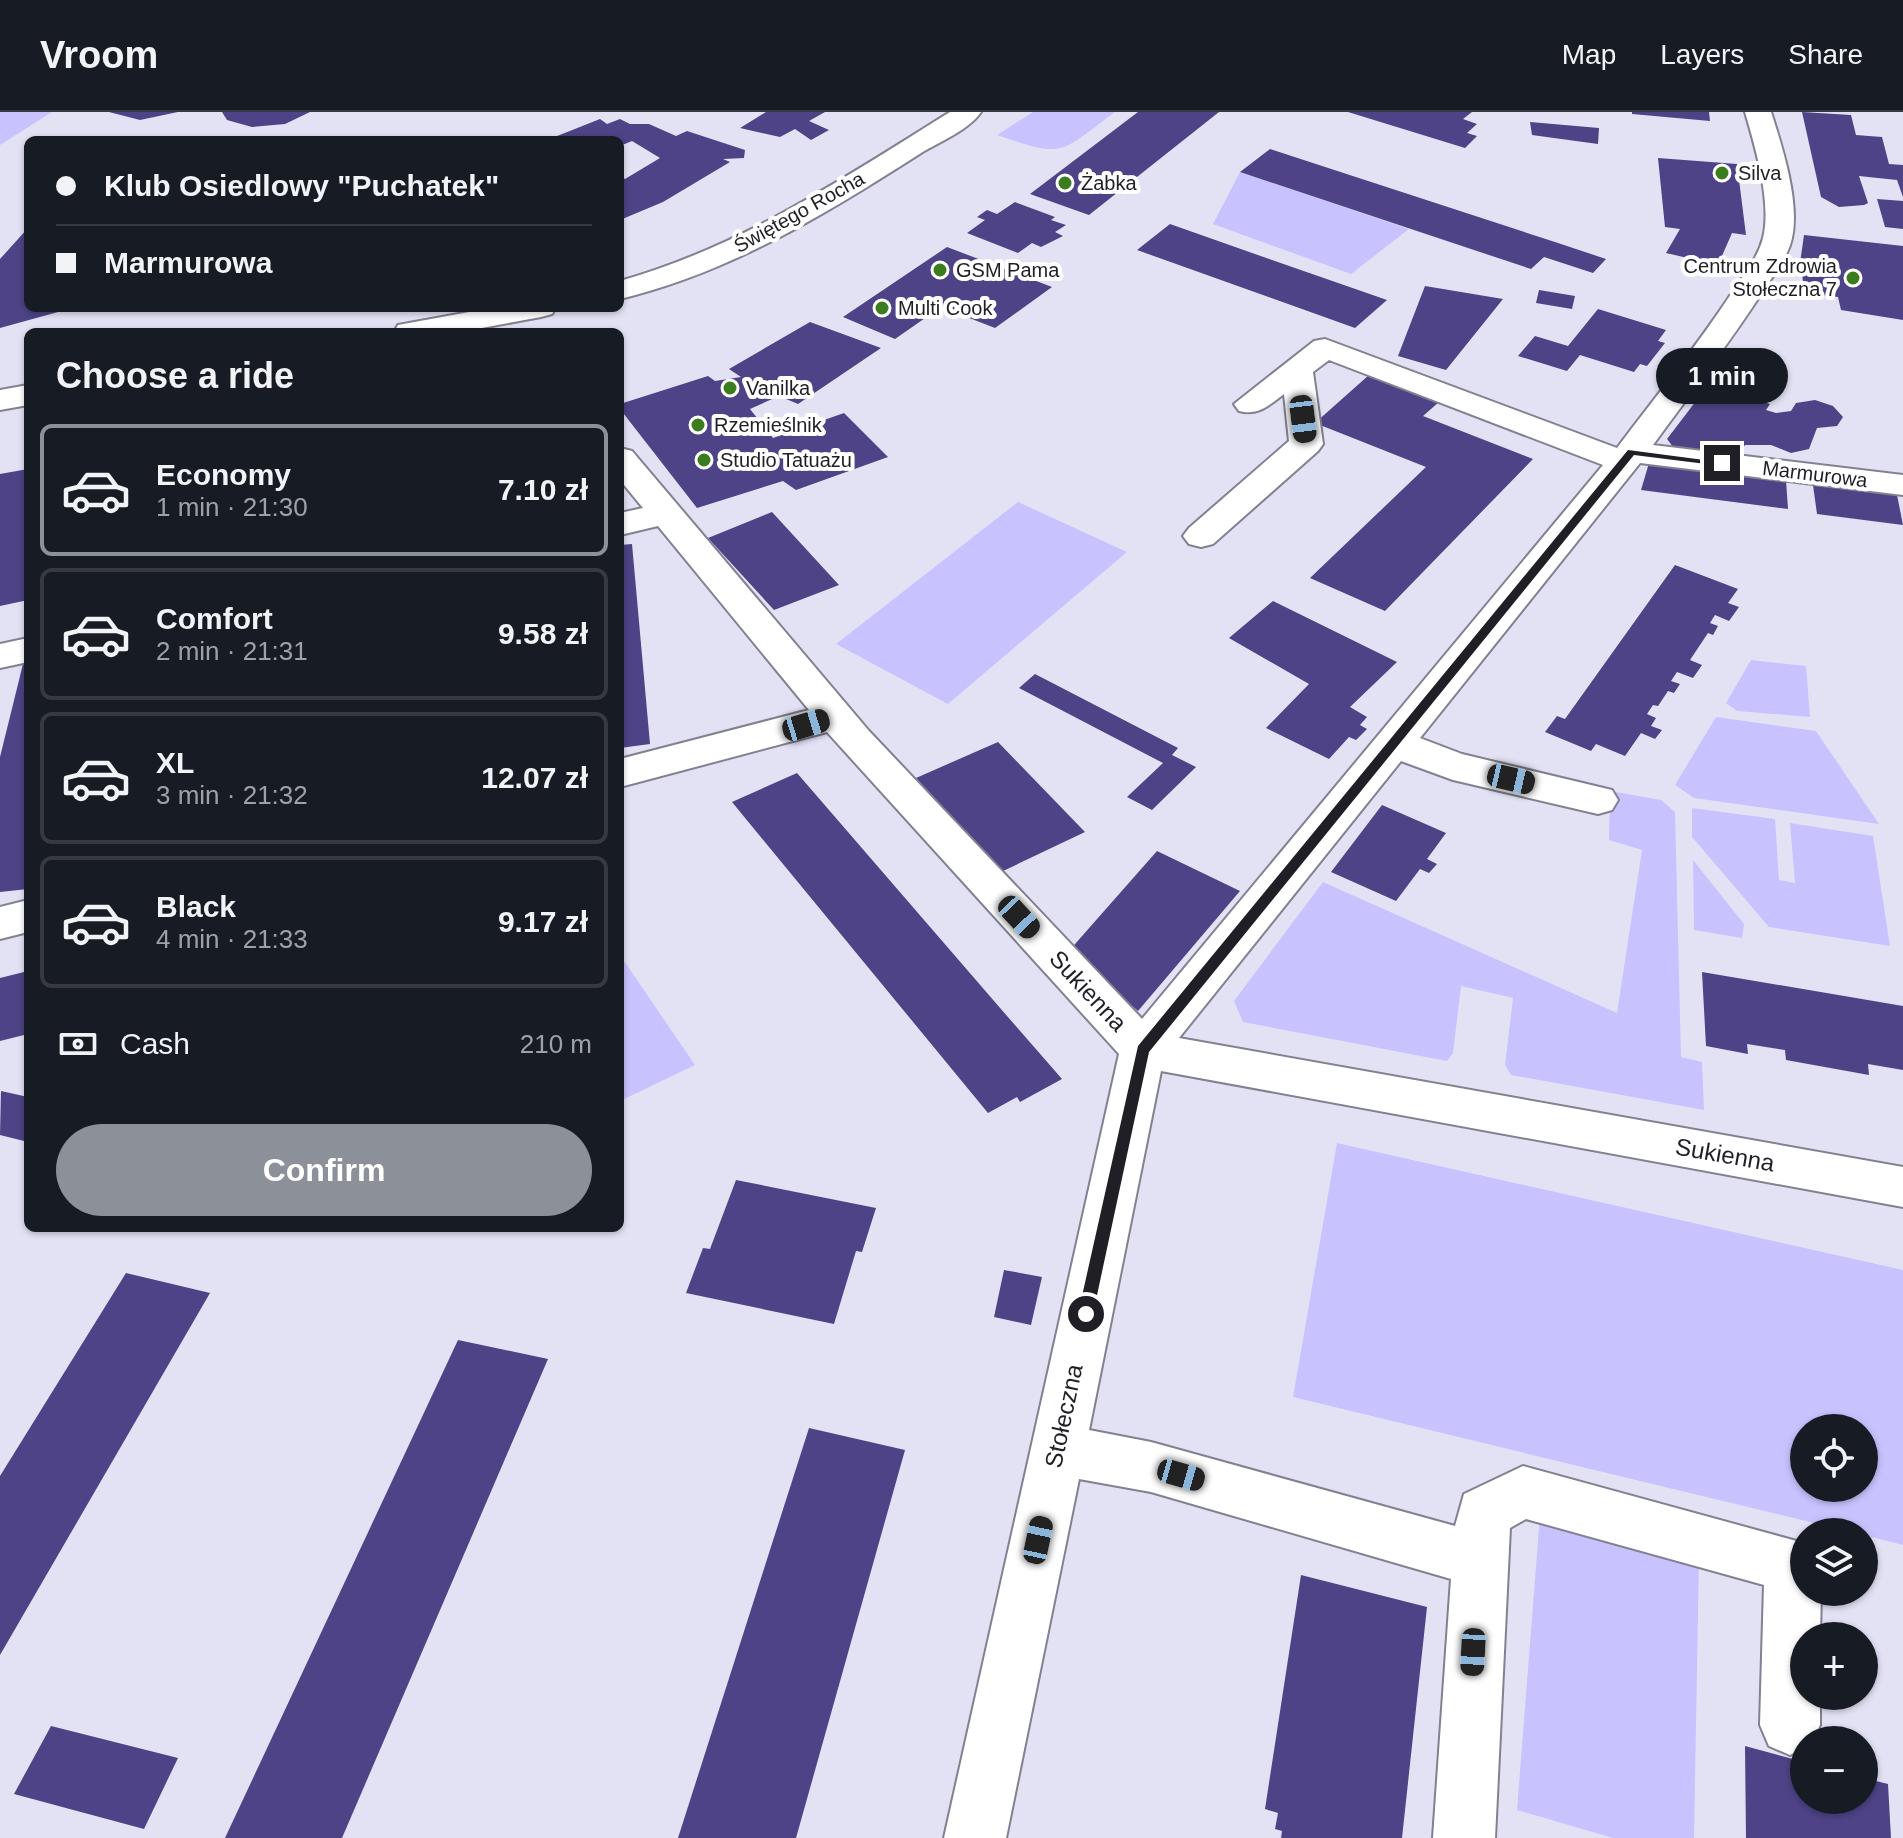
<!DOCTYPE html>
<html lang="en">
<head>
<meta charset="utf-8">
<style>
	body { margin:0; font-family:Helvetica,sans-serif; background:#20242c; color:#f1f3f6; height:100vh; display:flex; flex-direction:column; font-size:30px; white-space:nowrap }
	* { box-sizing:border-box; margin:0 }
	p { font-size:26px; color:#9ea1a6 }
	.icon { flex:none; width:44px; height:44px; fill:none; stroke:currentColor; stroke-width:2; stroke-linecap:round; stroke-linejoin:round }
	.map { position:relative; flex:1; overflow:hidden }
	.details { position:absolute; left:24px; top:216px; width:600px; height:904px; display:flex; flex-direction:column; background:#171b24; border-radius:12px; box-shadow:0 2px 6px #0004 }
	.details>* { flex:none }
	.top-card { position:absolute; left:24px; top:24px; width:600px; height:176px; border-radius:12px; box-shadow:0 2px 6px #0004; display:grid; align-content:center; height:176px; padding:0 32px; background:#171b24 }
	.fabs { position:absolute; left:1790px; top:1302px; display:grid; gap:16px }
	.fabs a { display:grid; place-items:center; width:88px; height:88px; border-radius:50%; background:#171b24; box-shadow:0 2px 6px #0004; font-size:40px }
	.end { position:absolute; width:36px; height:36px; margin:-18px; border:10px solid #1f1f25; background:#fff; box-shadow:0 0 0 4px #fff }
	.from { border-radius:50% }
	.bubble { position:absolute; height:56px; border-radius:28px; background:#171b24; box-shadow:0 2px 6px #0004; font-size:26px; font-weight:600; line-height:56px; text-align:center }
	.car { position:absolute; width:24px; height:48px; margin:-24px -12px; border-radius:10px; box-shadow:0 0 6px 2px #0007; background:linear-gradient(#222 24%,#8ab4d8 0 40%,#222 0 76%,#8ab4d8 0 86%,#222 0) }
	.top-card b { display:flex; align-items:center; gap:28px; height:76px; font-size:30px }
	.top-card b+b { border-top:2px solid #363941 }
	.top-card i { width:20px; height:20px; background:#f1f3f6 }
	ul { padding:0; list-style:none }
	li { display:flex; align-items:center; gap:24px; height:132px; margin:0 16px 12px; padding:0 16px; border:4px solid #363941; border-radius:12px }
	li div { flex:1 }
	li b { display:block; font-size:30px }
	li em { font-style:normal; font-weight:600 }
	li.selected { border-color:#8c9099 }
	li>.icon { width:72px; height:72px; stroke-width:1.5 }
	h2 { padding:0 32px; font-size:36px; line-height:96px }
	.pay { display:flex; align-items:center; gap:20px; height:88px; padding:0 32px; font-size:30px }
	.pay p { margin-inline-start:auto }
	.button { display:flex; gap:16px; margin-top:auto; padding:16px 32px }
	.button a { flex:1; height:92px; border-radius:48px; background:#8c9099; color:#fff; font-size:32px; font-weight:600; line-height:92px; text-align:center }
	header { display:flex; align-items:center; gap:48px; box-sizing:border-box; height:112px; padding:0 40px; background:#171b24; border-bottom:2px solid #363941 }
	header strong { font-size:38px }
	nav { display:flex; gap:44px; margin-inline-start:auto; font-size:28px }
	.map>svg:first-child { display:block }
</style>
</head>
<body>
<header>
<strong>Vroom</strong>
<nav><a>Map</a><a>Layers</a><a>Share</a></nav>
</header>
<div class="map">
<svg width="1903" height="1726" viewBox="0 0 1903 1726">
	<rect width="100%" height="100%" fill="#e3e2f5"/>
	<!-- green -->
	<g fill="#c8c3ff" fill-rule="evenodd">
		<path d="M0 0H52L0 33Z"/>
		<path d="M1033 0H1115C1059 41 1066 47 997 23Z"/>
		<path d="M1240 60 1409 117 1351 162 1213 112Z"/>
		<path d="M1018 390 1127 440 948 592 836 532Z"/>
		<path d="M1751 548 1806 554 1810 605 1737 599 1726 591Z"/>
		<path d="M1716 605 1816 619 1879 712 1694 686 1675 673Z"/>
		<path d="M1610 679 1661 688 1675 700 1681 945 1702 950 1704 998 1511 963 1505 953 1513 886 1461 874 1453 941 1447 949 1243 910 1234 889 1323 770 1617 901 1642 738 1609 728Z"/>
		<path d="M1692 696 1775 707 1779 768 1795 771 1790 711 1873 724 1890 834 1769 815 1692 725Z"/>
		<path d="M1693 748 1744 812 1742 826 1694 818Z"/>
		<path d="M620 843 695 953 620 989Z"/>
		<path d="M1337 1031 1903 1158V1433L1864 1423V1420H1851L1293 1285ZM1804 1316H1864V1376H1804Z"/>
		<path d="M1540 1403 1699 1444 1694 1726H1613L1517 1698Z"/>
	</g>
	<!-- building -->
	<g fill="#4d4386">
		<path d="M109 0H178L140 8Z"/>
		<path d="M222 0H310L285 12 252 15 227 8Z"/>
		<path d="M766 0H825L809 9 829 18 811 28 795 17 780 25 740 16Z"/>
		<path d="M1138 0H1219L1089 103 1030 82Z"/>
		<path d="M1348 0H1472L1463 7 1477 12 1467 21 1477 24 1465 36Z"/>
		<path d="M1632 0H1709L1710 9 1632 2Z"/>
		<path d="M1802 0 1851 3 1856 23 1882 25 1889 52 1903 53V85L1897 68 1859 64 1868 91 1864 93 1839 95 1821 85Z"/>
		<path d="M600 7 607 12 620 7 630 12H649L676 24 687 19 745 38 744 46 723 47 730 50 663 90 620 108V64L625 67 660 46 632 29 620 34V28H547Z"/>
		<path d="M1530 10 1599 16 1598 32 1532 23Z"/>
		<path d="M1270 37 1558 131 1606 147 1593 161 1544 145 1531 157 1240 60Z"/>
		<path d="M1658 46 1737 52 1746 123 1732 121 1718 153 1666 141 1680 117 1665 115Z"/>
		<path d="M1877 87 1903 89V117L1885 115Z"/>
		<path d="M1015 90 1055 105 1051 108 1066 113 1055 120 1063 124 1041 135 1032 131 1018 141 967 121 985 108 977 105 987 98 997 102Z"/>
		<path d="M1170 112 1272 148 1387 188 1355 216 1137 138Z"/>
		<path d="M28 116V196L69 197 0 216V147Z"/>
		<path d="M1804 123 1903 134V208L1841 198 1838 185 1805 181 1800 151Z"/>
		<path d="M947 135 1052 175 995 216 941 195 895 227 843 205Z"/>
		<path d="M1425 174 1503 187 1446 258 1398 244Z"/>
		<path d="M1539 178 1575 184 1572 197 1536 191Z"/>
		<path d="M1598 197 1666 218 1658 229 1665 231 1647 254 1640 252 1634 260 1580 243 1567 259 1518 244 1535 224 1568 234Z"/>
		<path d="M810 210 881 236 798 292 779 284 750 297 773 326 844 301 888 345 796 378 783 369 697 396 620 297V292L708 264 715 269 741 265 729 257Z"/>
		<path d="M1721 262 1780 271 1778 283 1716 270Z"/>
		<path d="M1369 263 1439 290 1423 304 1533 347 1385 499 1310 466 1426 355 1315 311Z"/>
		<path d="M1709 272 1770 292 1766 298 1776 301 1791 299 1796 291 1815 288 1833 294 1843 305 1837 314 1817 316 1809 337 1791 341 1771 333H1745L1738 344 1673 335 1667 327Z"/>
		<path d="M1649 351 1786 368 1788 397 1641 378Z"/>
		<path d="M28 357V488L0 494V362Z"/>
		<path d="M1813 373 1897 383 1903 413 1817 402Z"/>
		<path d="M772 400 839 473 774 498 708 426Z"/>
		<path d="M632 432 650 632 620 636V433Z"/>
		<path d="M1675 453 1738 477 1728 491 1739 495 1729 509 1715 503 1710 511 1718 514 1713 523 1708 521 1690 548 1702 553 1693 566 1677 560 1671 569 1680 572 1674 581 1668 579 1658 594 1653 593 1647 602 1656 606 1651 614 1662 618 1655 627 1641 621 1625 644 1596 632 1591 639 1545 620 1557 604 1565 607Z"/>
		<path d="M1273 489 1397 550 1350 595 1367 605 1360 613 1367 617 1356 628 1349 625 1329 647 1266 616 1309 572 1229 526Z"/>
		<path d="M23 552H28V777L0 780V645Z"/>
		<path d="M1035 562 1178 636 1172 643 1196 655 1152 698 1127 685 1163 651 1019 576Z"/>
		<path d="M998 630 1085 720 1001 760 916 666Z"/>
		<path d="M797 661 1007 904 1062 967 1020 990 1017 985 988 1001 732 690Z"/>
		<path d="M1382 693 1446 721 1427 747 1437 752 1429 761 1420 757 1396 789 1331 760Z"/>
		<path d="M1157 739 1240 779 1138 899 1068 840Z"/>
		<path d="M28 859V922L0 929V866Z"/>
		<path d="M1702 860 1903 894V958L1868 952 1869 963 1786 948 1785 938 1747 932 1748 942 1706 934Z"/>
		<path d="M1 979 28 985V1024L24 1029 0 1023Z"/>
		<path d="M736 1068 876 1096 862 1140 856 1139 834 1212 686 1181 703 1136 710 1137Z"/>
		<path d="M1004 1158 1042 1165 1031 1213 994 1205Z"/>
		<path d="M126 1161 210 1181 0 1543V1364Z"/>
		<path d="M458 1228 548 1247 342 1726H225Z"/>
		<path d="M809 1316 905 1338 796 1726H678Z"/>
		<path d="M1301 1463 1427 1495 1402 1726H1281L1282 1719 1275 1717 1278 1701 1265 1697Z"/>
		<path d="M51 1614 178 1646 144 1717 14 1682Z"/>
		<path d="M1745 1634 1804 1650V1688H1864V1666L1888 1672 1891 1726H1746Z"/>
	</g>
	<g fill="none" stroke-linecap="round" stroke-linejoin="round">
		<defs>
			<g id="minor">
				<path d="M950 0H981C969 18 939 30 921 41 826 102 731 160 620 187V169C741 135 844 66 950 0Z"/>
				<path d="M1745 0H1771C1782 34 1800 90 1792 126 1788 145 1774 162 1763 179 1729 232 1690 282 1653 333L1903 363V383L1640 351 1420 626 1462 642 1612 678 1618 688 1612 698 1598 702 1453 668 1401 649 1179 926 1903 1055V1095L1161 959 1089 1318 1151 1330 1455 1414 1464 1382 1523 1354 1804 1431V1480H1821L1820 1524H1804V1584H1820V1613L1813 1628H1804V1637L1790 1643 1769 1634 1760 1613 1764 1473 1526 1407 1510 1416 1495 1726H1433L1451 1467 1151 1380 1079 1367 1006 1726H944L1119 942 827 620 620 675V647L809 598 658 414 620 423V401L643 396 620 368V336L632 339 869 619 1142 907 1603 353 1329 248 1313 260 1323 332 1318 339 1213 432 1201 435 1189 432 1183 424 1189 416 1289 329 1284 282C1269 293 1259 304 1239 299L1234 292 1314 229 1325 227 1617 336C1656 284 1698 233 1733 179 1744 162 1758 146 1763 126 1772 91 1755 34 1745 0Z"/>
				<path d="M491 196H556L552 202 541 205 460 220H394L398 213 409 211Z"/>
				<path d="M28 273V293L0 298V278Z"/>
				<path d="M28 526V550L0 556V532Z"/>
				<path d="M28 788V820L0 827V795Z"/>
			</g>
		</defs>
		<!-- minor casing -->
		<use href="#minor" stroke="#828191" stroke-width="4"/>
		<!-- minor -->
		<use href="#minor" fill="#fff" fill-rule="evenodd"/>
	</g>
	<!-- route -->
	<path fill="#1f1f25" d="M1628 338 1727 351 1722 354 1634 343 1149 940 1093 1202 1091 1206H1080L1078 1202 1138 934Z"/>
	<!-- markers -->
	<g fill="#3b7d1e" stroke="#fff" stroke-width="3">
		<circle cx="1722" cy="61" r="8"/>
		<circle cx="1065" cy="71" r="8"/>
		<circle cx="940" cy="158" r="8"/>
		<circle cx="1853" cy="166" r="8"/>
		<circle cx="882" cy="196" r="8"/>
		<circle cx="730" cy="276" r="8"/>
		<circle cx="698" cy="313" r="8"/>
		<circle cx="704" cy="348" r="8"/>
	</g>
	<g text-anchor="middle" stroke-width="8" stroke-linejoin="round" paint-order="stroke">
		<!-- far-poi labels -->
		<g font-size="20" fill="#1f1f25" stroke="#fff" text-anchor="start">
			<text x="1738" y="68">Silva</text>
			<text x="1081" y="78">Żabka</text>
			<text x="1837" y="161" text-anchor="end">Centrum Zdrowia<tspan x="1837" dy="23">Stołeczna 7</tspan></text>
			<text x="956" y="165">GSM Pama</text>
			<text x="898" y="203">Multi Cook</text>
			<text x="746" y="283">Vanilka</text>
			<text x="714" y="320">Rzemieślnik</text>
			<text x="720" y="355">Studio Tatuażu</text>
		</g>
		<!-- far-street labels -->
		<g font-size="20" fill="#1f1f25" stroke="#fff">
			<text transform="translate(799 100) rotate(-29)" y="7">Świętego Rocha</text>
			<text transform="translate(1815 362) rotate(7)" y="7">Marmurowa</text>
		</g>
		<!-- street labels -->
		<g font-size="24" fill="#1f1f25" stroke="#fff">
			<text transform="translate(1088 879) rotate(47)" y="8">Sukienna</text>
			<text transform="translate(1725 1043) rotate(10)" y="8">Sukienna</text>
			<text transform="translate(1064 1304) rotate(-78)" y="8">Stołeczna</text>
		</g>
	</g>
</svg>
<div class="fabs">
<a><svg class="icon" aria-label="locate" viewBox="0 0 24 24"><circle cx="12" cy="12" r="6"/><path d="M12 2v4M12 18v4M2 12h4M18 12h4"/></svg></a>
<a><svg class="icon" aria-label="layers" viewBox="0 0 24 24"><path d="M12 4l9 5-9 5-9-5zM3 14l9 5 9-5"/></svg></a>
<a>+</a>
<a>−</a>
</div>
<i class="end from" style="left:1086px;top:1202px"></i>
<i class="end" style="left:1722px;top:351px"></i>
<div class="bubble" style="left:1656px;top:236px;width:132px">1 min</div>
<i class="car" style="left:1303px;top:307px;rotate:173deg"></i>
<i class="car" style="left:806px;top:613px;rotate:73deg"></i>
<i class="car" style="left:1511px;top:667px;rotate:103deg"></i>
<i class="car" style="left:1019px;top:805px;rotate:137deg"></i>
<i class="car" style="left:1181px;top:1363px;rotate:106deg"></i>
<i class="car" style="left:1038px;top:1428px;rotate:12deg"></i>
<i class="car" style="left:1473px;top:1540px;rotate:183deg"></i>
<div class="top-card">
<b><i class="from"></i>Klub Osiedlowy &quot;Puchatek&quot;</b>
<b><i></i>Marmurowa</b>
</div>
<section class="details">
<h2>Choose a ride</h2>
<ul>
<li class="selected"><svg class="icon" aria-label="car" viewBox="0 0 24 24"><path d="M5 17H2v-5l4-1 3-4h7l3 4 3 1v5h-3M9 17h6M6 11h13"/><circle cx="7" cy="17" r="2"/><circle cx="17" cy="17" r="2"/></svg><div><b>Economy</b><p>1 min · 21:30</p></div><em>7.10 zł</em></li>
<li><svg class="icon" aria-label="car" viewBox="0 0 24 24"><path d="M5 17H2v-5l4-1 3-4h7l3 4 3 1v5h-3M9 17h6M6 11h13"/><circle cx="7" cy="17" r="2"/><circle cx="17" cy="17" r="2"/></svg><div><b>Comfort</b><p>2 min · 21:31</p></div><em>9.58 zł</em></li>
<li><svg class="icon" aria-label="car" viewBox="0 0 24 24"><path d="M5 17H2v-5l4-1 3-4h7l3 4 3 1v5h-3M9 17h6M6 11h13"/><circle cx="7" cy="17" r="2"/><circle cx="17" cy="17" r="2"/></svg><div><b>XL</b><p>3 min · 21:32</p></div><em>12.07 zł</em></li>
<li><svg class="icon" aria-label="car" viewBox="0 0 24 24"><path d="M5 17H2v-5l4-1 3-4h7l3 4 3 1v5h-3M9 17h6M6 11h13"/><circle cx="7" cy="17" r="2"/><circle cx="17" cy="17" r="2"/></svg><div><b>Black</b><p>4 min · 21:33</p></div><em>9.17 zł</em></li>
</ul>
<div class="pay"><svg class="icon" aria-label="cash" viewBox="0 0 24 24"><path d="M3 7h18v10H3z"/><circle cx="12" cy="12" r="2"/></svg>Cash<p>210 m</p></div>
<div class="button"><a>Confirm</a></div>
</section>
</div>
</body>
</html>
